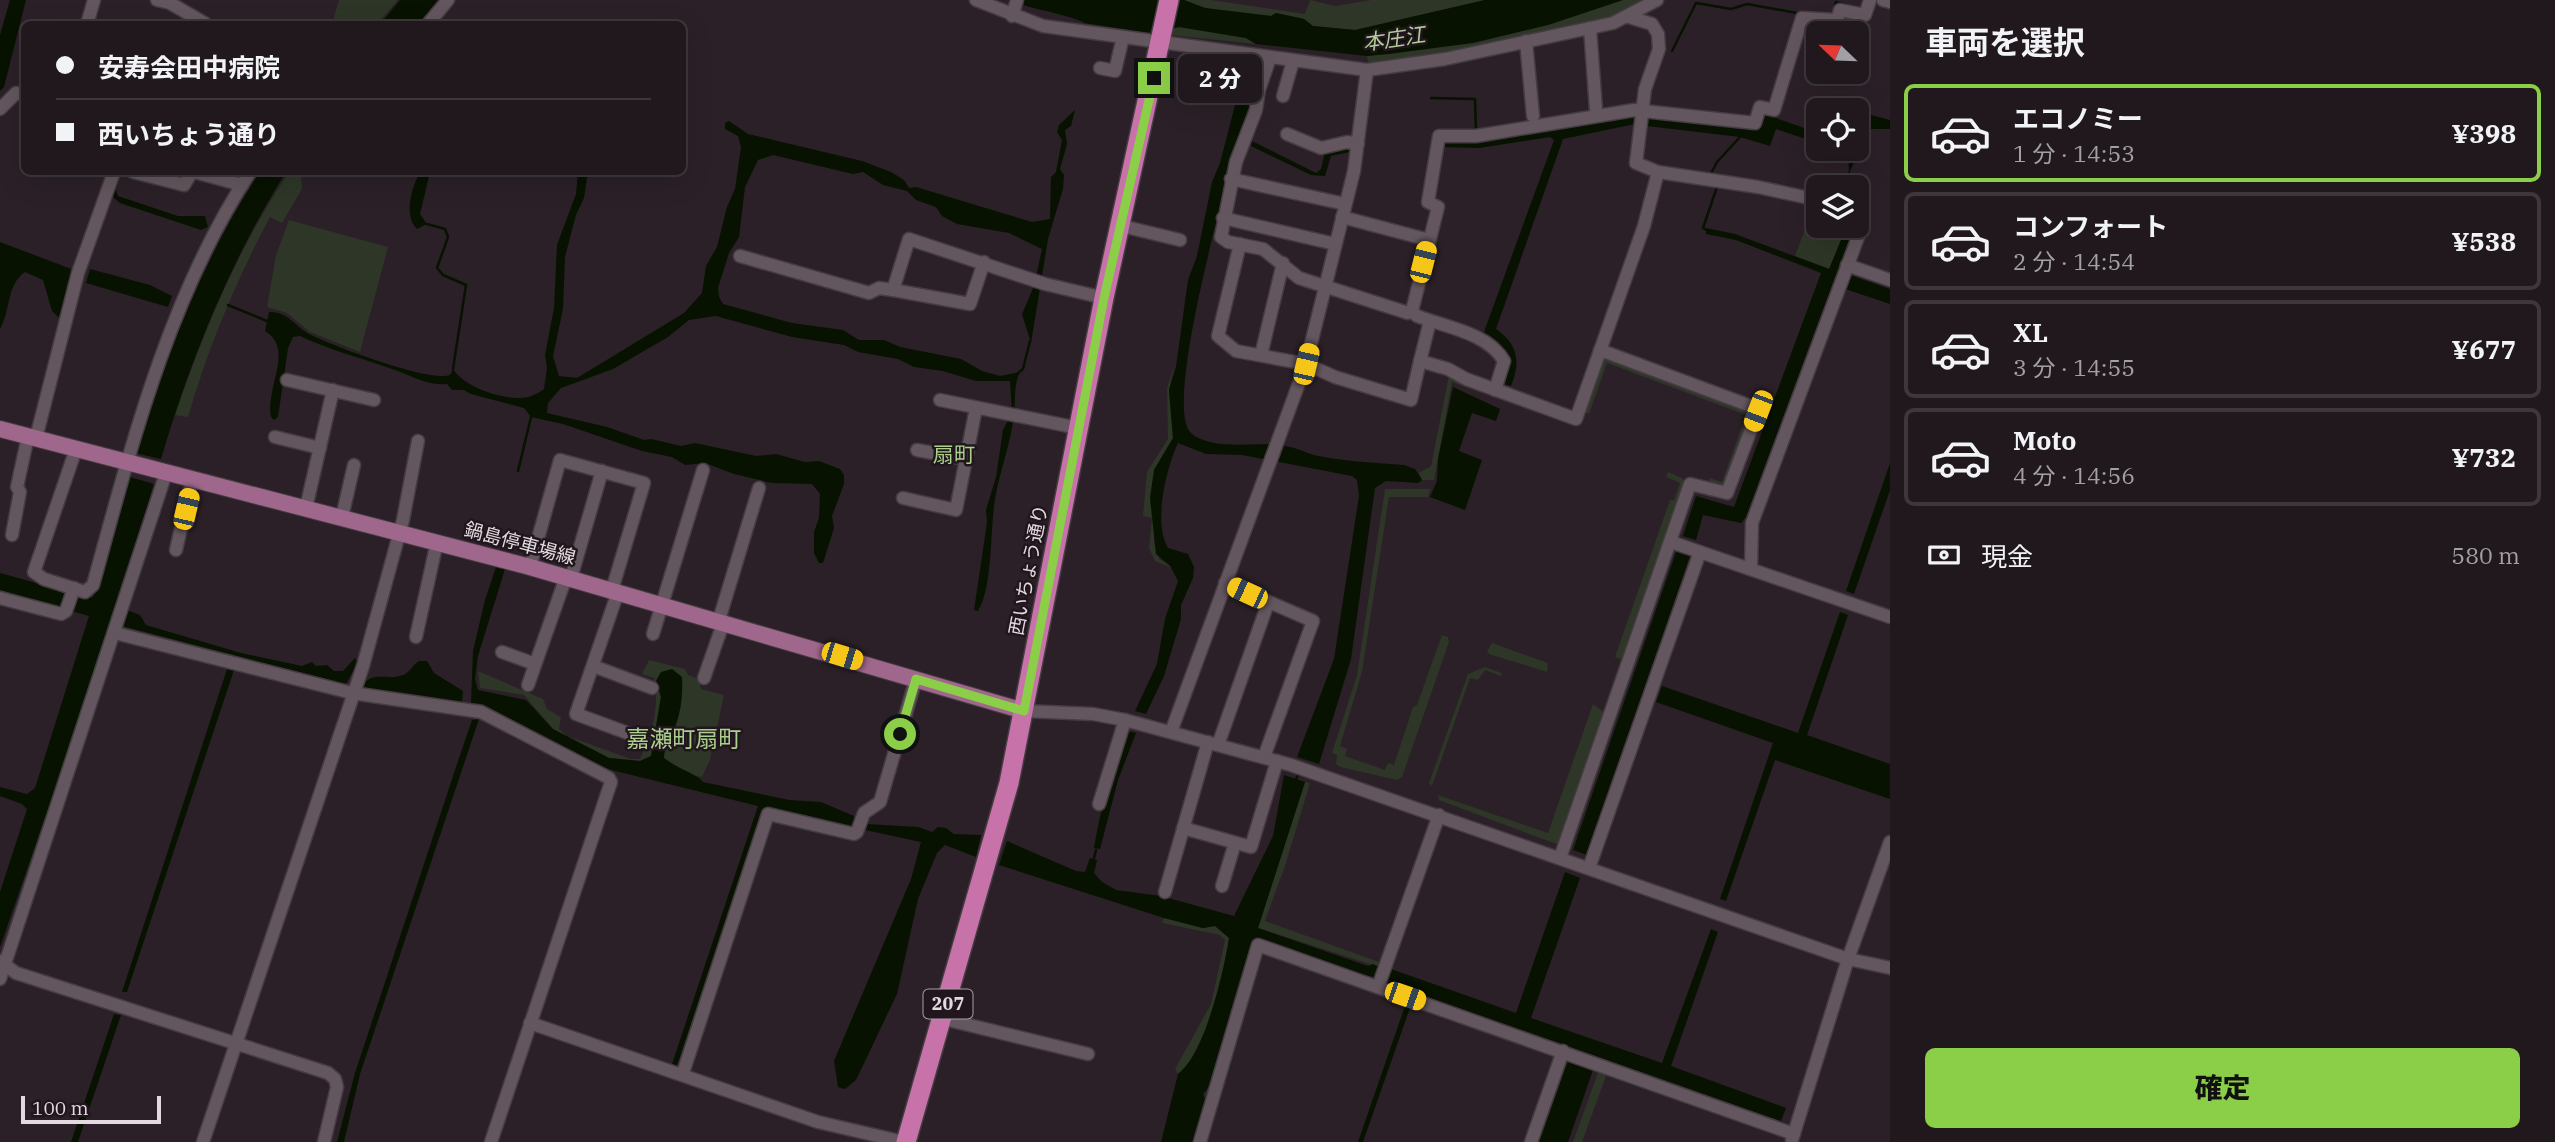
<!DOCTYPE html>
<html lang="ja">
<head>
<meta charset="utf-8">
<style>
	body { margin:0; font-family:"IBM Plex Serif","Noto Sans JP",serif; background:#282126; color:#f1f3f6; height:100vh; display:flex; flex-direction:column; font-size:26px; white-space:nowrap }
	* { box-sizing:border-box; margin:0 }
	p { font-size:23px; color:#a2a0a4 }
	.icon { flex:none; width:38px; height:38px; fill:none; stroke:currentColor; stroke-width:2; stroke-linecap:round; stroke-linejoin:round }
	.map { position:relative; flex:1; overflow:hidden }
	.sheet { display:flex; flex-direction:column; background:#20181d; width:665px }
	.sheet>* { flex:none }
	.top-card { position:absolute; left:21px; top:21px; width:665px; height:154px; border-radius:10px; box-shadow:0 7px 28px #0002,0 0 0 2px #3d373b; display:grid; align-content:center; height:154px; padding:0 35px; background:#20181d }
	.needle { width:46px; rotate:293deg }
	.buttons { position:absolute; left:1806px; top:21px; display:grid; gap:14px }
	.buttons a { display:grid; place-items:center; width:63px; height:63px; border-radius:10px; background:#20181d; box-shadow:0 7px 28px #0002,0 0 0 2px #3d373b; font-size:35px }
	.scale { position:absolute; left:21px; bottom:18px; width:140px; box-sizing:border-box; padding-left:7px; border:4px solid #e2dadf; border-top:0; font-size:19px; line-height:24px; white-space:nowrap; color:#e2dadf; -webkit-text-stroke:5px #21161d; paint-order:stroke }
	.end { position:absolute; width:32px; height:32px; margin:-16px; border:9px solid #8bce47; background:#111; box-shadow:0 0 0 4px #111 }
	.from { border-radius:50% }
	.bubble { position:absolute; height:49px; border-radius:10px; background:#20181d; box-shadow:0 7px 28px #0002,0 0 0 2px #3d373b; font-size:23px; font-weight:800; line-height:49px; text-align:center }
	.car { position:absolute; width:21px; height:42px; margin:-21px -10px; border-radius:9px; box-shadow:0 0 5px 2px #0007; background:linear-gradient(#f5c518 24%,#345 0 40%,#f5c518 0 76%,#345 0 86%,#f5c518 0) }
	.top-card b { display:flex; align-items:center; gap:24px; height:66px; font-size:26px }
	.top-card b+b { border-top:2px solid #3d373b }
	.top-card i { width:18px; height:18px; background:#f1f3f6 }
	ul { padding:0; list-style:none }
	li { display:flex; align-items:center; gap:21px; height:98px; margin:0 14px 10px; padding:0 21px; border:4px solid #3d373b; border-radius:10px }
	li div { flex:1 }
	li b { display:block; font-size:26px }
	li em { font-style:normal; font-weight:800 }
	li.current { border-color:#8bce47 }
	li>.icon { width:63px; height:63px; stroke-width:1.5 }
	h2 { padding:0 35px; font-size:32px; line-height:84px }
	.pay { display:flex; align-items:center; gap:18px; height:77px; padding:0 35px; font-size:26px }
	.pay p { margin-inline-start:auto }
	.primary-button { display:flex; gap:14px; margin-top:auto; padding:14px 35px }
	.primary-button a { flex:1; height:80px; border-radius:10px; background:#8bce47; color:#111; font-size:28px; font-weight:800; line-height:80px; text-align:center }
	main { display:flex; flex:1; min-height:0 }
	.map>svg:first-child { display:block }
</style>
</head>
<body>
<main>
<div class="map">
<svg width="1890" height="1142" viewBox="0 0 1890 1142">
	<rect width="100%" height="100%" fill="#2b2027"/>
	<!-- green -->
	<g fill="#2d3627">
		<path d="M339 0H397V1L377 24H332Z"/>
		<path d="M1184 0H1211L1305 14 1310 0 1335 6 1371 0H1485L1355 30 1312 26 1304 19 1276 13 1271 16 1205 8Z"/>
		<path d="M1623 0H1662L1623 24 1371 75 1367 56 1548 25Z"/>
		<path d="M1179 27 1246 38 1256 44 1150 33Z"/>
		<path d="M289 172H301L302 189 282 223 270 217C236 281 208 348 188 417L175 415C205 328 238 248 289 172Z"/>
		<path d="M1814 205 1818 207V226H1835L1841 240 1830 269 1795 256Z"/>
		<path d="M289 220 388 247 360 352 310 332 287 313 267 307 276 255Z"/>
		<path d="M1605 356 1749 410 1752 416 1726 485 1719 488 1707 485 1710 478 1722 482 1746 415 1607 363 1589 414 1583 411 1601 358Z"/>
		<path d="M1174 365 1169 390 1173 438 1154 470V542L1159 559 1170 565 1178 581 1170 567 1155 561 1149 548 1152 518 1143 516 1147 472 1168 439 1167 388Z"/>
		<path d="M1449 375 1542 410 1537 413 1452 382 1434 480H1422L1419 473 1431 466Z"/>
		<path d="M1668 472 1682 478 1685 484 1625 656 1620 659 1615 657 1670 500H1674L1680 483 1666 477Z"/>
		<path d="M1385 489H1430L1428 497H1389L1362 672 1340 746 1347 749 1345 756 1385 770 1388 763 1394 765 1413 707 1417 705 1442 635 1448 637 1449 642 1402 777 1397 780 1340 767 1336 764 1337 755 1332 753 1357 675Z"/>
		<path d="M1492 643 1548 663 1547 672 1489 654 1487 651Z"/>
		<path d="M649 660 685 669 688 675 699 679 701 689 724 695 710 760 702 777 681 772 664 758V750L673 733 657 681 661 697 651 756 640 761 609 758 553 729 524 695 480 688 478 671 543 699 547 709 561 717 559 729 567 736 631 759H640C652 732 660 708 654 678L642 674Z"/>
		<path d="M1485 667 1502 673 1501 676 1485 670 1478 680 1470 678 1432 786 1429 783 1468 674Z"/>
		<path d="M1593 704 1605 713 1559 845 1439 800 1438 795 1548 833Z"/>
		<path d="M1305 782 1310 783 1285 866 1265 921 1382 963 1379 967 1258 928Z"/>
		<path d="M1164 918 1203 928 1215 926 1229 938C1224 971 1206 1054 1178 1074L1175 1069 1211 1004 1225 940 1220 935 1162 923Z"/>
		<path d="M1599 1070 1606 1076 1582 1142H1573Z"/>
	</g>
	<!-- water -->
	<g fill="#071200">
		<path d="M10 0H26L4 87 0 91V35Z"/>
		<path d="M400 0H438L419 23 380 24Z"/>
		<path d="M1008 0H1184L1205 8 1271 16 1276 13 1304 19 1313 26 1355 30 1485 0H1623L1548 25 1473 43 1389 54 1367 56 1256 44 1246 38 1179 27 1150 33 1084 23C1075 16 1026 8 1008 0Z"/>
		<path d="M1249 60 1257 62 1260 74C1243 119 1159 405 1191 433 1211 451 1254 442 1279 445 1292 446 1302 451 1314 455 1338 461 1378 463 1404 465L1415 469 1422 480 1418 483 1386 481 1375 488 1351 659 1319 764 1297 757 1334 659 1359 496 1357 480 1352 476 1242 455 1206 454 1178 443C1166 469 1153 523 1168 548L1188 554 1194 567 1193 578 1181 605V619L1164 676 1146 714 1135 711 1157 664 1165 619 1178 581 1170 566 1156 554 1150 498 1154 470 1173 438 1169 390 1176 367 1188 280 1197 256 1212 182 1220 163 1236 101 1239 72Z"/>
		<path d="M1075 110 1071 126 1065 130 1067 144 1060 169 1064 175 1063 189 1048 239 1031 343 1022 314 1034 286 1042 249 1009 233 957 224 942 216 936 207 916 200 907 191 883 185 863 172 853 174 773 155 758 160 745 187 739 237 729 253 718 288 719 297 723 304 792 323 843 330 859 340H884L900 347 961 359 982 371 1000 376 1020 372C1013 386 1016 399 1014 414 1011 443 1000 470 995 499 990 527 993 587 978 611L974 610 987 523 986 510 996 477 1003 430 1012 413 1010 381H976L943 371 914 367 898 359 858 352 844 345 792 337 716 316 689 320 668 337 613 369 561 388 548 403 547 413 607 427 644 440 651 439 681 446 695 443 756 456 776 454 805 462 819 461 840 469 844 475V484L832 516 834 528 823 563H819L814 553V532L819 518 820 494 812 484 772 483 734 474 705 463 685 465 672 457 642 451 563 424 531 417 524 408 471 394 464 390H452L447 384C426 386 409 374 389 368 358 357 330 350 300 336L293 337 288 348 278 417 274 420 271 417C265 387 295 349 265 331L269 312C288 311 295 327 311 335 333 346 431 383 450 375L453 369C465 388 507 402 529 397 534 395 540 392 544 389L547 368 545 355 554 308 557 245 576 194 578 172H588L584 198 576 215 565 257 563 309 553 356 559 376 577 378 684 313 702 293 706 266 717 247 727 207 735 189 741 147 738 136 725 129V123L729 121 748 134 862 161 891 172 904 180 909 188 916 187 1032 222 1050 219 1051 177 1056 172 1062 140 1057 132 1059 125Z"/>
		<path d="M1765 114 1818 133V143L1776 129 1770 146 1740 137 1647 126 1648 117 1759 130Z"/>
		<path d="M1631 115 1635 117V124L1563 139 1496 329C1518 344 1521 362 1511 386L1503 384C1511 358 1509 346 1484 332L1554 140 1550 137 1479 148 1442 147 1443 142C1507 140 1569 128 1631 115Z"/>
		<path d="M1871 115 1890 120V129H1870L1849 173C1849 156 1848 156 1831 149H1857V142Z"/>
		<path d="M1252 141 1316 173 1321 169 1325 152 1347 146 1354 151 1331 156 1325 176 1311 175 1251 146Z"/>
		<path d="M118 172H121L116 190 118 196 178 216H205L208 227 201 230 120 203 113 197Z"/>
		<path d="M260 172H286C230 262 191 357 161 459L135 453C168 354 202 259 260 172Z"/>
		<path d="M420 172H430L420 214 427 224 417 229C403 215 412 187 420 172Z"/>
		<path d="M1835 226H1852L1853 229 1746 517 1741 523 1703 515 1696 540 1683 536 1696 496 1734 507 1821 273 1736 240 1706 234V228L1735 234 1829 269 1841 240Z"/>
		<path d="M0 242 74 270 60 319 52 311 43 280 25 272C6 285 11 310 0 329Z"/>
		<path d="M90 269 150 285 172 296 168 307 86 283Z"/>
		<path d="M1850 275 1890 289V304L1845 289Z"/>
		<path d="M1453 387 1500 409 1496 421 1472 413 1459 451 1482 460 1465 510 1430 497 1437 481 1438 459Z"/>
		<path d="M1890 463V490L1854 594 1846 591Z"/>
		<path d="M130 477 154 484 104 648 0 947V892L27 809 22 804 0 796V787L27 794 35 788 89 616 32 600 30 603 22 600 21 596 0 590V573C30 581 55 589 86 598L93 597Z"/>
		<path d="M1676 552 1690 556 1587 855 1573 850Z"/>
		<path d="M496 567 505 569 478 656 475 679 478 690 526 700 553 729 609 758 640 761 651 756 661 697 656 681 661 672 672 669 682 677C683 696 681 714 673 732 670 742 664 748 664 758 676 768 697 774 703 782L789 800 821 802 854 816 855 827 852 828 763 808 677 1066 672 1064 758 806 603 768 482 704 471 703 473 651 485 600Z"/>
		<path d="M127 610 140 615 146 625 241 653 302 666 312 662 316 666 327 665 334 671H343L355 658 358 662 346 684 122 626Z"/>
		<path d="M1840 612 1848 615 1807 735 1890 764V799L1775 760 1726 901 1720 899 1773 743 1656 702 1662 686 1798 733Z"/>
		<path d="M419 661H427L434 673 463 691 462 703 361 687C372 670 387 681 403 675 411 672 412 665 419 661Z"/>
		<path d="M227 669 234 670 127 992H122Z"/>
		<path d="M479 719 360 1074 344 1142H337L355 1073 459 758 472 720Z"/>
		<path d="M1126 731 1136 733 1118 780 1100 849 1094 848C1101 807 1111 769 1126 731Z"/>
		<path d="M1284 775 1305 782 1258 928 1368 966 1373 964 1379 967 1375 978 1254 940 1211 1084 1203 1094 1206 1101 1194 1142H1161L1178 1074C1205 1054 1224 971 1229 938L1215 926 1203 928 1164 918 999 865 1007 841 1076 871 1085 872 1090 858 1097 860 1094 873 1102 882 1116 890 1161 896 1234 916 1273 836Z"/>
		<path d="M867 824 918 827 932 832 938 827 946 828 954 834 981 835 976 857 945 845 937 853 918 899 897 994 856 1080 845 1089 838 1087 834 1061 911 879 921 842 865 830Z"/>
		<path d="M1565 872 1580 878 1531 1018 1662 1063 1711 929 1718 932 1671 1066 1786 1108 1781 1121 1386 983 1391 969 1516 1013Z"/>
		<path d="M1406 1003 1411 1005 1363 1142H1358Z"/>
		<path d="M114 1014 121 1015 78 1142H71Z"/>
		<path d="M1568 1061 1593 1070 1568 1142H1539Z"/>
	</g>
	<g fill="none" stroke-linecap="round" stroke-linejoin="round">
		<!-- stream -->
		<g stroke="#071200" stroke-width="2.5">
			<path d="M1834 9 1836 2 1846 5"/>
			<path d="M1672 51 1696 3 1731 9 1747 4 1797 13"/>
			<path d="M1431 98 1475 99 1476 130H1478"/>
			<path d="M1710 175 1717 162 1740 137"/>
			<path d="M1842 187 1849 173"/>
			<path d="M1857 202 1864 204"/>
			<path d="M427 224 445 229 448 237 437 268 443 275 466 285 453 369"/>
			<path d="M1708 231 1703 228 1718 184"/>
			<path d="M228 305 267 321"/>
			<path d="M1018 373 1023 369 1030 341"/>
			<path d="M518 471 531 417"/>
			<path d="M1296 779 1300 772"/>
			<path d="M1094 858 1096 850"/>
		</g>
		<defs>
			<g id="minor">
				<path d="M157 0 170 3 206 24"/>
				<path d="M976 0 1043 26 1367 70 1445 59 1613 23 1657 0"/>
				<path d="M1883 0 1890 2"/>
				<path d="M1012 16 1017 0"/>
				<path d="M1629 17 1652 24 1658 34 1659 49 1645 89 1636 163 1658 172 1758 187 1818 200"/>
				<path d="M87 24 94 0"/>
				<path d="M428 24 448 0"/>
				<path d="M1590 28 1596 110"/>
				<path d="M1526 41 1533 116"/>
				<path d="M1270 58 1259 90 1256 110 1236 162 1221 237 1228 242 1263 249 1299 278 1408 313 1412 311"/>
				<path d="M1100 68 1115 71 1123 37"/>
				<path d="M1283 96 1293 61"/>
				<path d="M0 109 16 93 24 94"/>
				<path d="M1287 134 1321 148 1347 142 1358 144"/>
				<path d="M133 172 184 185 192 172"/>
				<path d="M194 172 242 185"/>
				<path d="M1231 179 1345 204"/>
				<path d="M1342 217 1429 240"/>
				<path d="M1223 218 1335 244"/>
				<path d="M1122 226 1180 240"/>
				<path d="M1240 244 1218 336 1236 351 1306 364 1335 377 1411 400 1420 361 1448 369 1466 379 1576 419 1644 226 1658 172"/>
				<path d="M740 256 869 293 879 288 893 290 909 239 1045 284 1104 298"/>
				<path d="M1847 265 1890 280"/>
				<path d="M893 290 970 304 984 262"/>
				<path d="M1261 355 1283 263"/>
				<path d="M1420 361 1430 321"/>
				<path d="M287 380 374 400"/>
				<path d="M1495 390 1504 361C1488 333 1446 327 1417 316L1412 311 1438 207 1428 202 1439 136H1476L1634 110 1755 123 1760 107 1774 110 1802 18 1837 20 1840 10 1865 15 1870 0"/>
				<path d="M940 400 1078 428"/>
				<path d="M275 437 320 448"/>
				<path d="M36 438 78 273 114 172"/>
				<path d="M76 449 34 572 44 579 85 592 93 585C132 443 169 296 250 172"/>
				<path d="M917 450 966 459"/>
				<path d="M903 498 956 510 976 408"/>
				<path d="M306 508 333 390"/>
				<path d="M342 517 354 465"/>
				<path d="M12 535 20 492 17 487 28 436"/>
				<path d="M1671 542 1890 617"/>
				<path d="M176 550 192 480"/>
				<path d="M530 567 560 460 644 483 612 590"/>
				<path d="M1751 569 1752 523 1860 232 1861 223 1857 216"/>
				<path d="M571 578 602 471"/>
				<path d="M1225 583 1313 621 1264 757"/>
				<path d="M618 592 576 714 641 738"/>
				<path d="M0 598 61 614 66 611 74 588"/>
				<path d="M719 620 759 488"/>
				<path d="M115 633 352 693 481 712 609 778 611 782 491 1142"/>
				<path d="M653 634 703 470"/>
				<path d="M416 637 437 542"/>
				<path d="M502 652 535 664"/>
				<path d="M593 666 652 688"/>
				<path d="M704 678 724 621"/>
				<path d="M528 685 566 577"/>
				<path d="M1024 711 1093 714 1125 720 1291 765 1848 959 1890 968"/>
				<path d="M1171 732 1306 364 1354 171 1367 70"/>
				<path d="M1218 745 1268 603"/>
				<path d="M1099 804 1125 720"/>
				<path d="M1183 828 1251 847 1277 761"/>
				<path d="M1560 858 1690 484 1727 493 1758 411 1756 408 1600 350"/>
				<path d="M1589 868 1700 552"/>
				<path d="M1222 886 1235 843"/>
				<path d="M1165 892 1208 742"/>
				<path d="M0 961 16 973 328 1073 335 1079 337 1087 324 1142"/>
				<path d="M0 979 166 473"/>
				<path d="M1378 987 1439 815"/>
				<path d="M944 1019 1088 1054"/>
				<path d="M530 1023 818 1122 904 1142"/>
				<path d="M683 1073 768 814 854 834 857 832 864 813 880 802 916 679"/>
				<path d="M1792 1140 1848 959 1890 842"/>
				<path d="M203 1142 363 666 403 520 418 441"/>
				<path d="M1200 1142 1258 945 1794 1134"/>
				<path d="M1531 1142 1563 1051"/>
			</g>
			<path id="major" d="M0 429 530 567 1024 711"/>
			<path id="highway" d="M906 1142 1009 783 1104 298 1169 0"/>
		</defs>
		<!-- minor casing -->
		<use href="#minor" stroke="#453b42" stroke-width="15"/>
		<!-- major casing -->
		<use href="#major" stroke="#453b42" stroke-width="18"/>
		<!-- highway casing -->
		<use href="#highway" stroke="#453b42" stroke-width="22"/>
		<!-- minor -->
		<use href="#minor" stroke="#63565e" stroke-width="12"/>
		<!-- major -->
		<use href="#major" stroke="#9f678b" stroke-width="16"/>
		<!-- highway -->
		<use href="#highway" stroke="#c772a9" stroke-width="19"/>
	</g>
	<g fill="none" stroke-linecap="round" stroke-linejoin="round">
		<!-- route -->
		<path stroke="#8bce47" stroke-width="9" d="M900 734 916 679 1024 711 1104 298 1154 78"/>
	</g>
	<g text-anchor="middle" stroke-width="5" stroke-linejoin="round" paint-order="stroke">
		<!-- shield labels -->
		<rect fill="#21161d" stroke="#a89fa5" stroke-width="2" x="923.5" y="989.5" width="49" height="29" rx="5"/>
		<g font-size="18" font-weight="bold" fill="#e2dadf">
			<text x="948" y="1010">207</text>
		</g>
		<!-- street labels -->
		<g font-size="19" fill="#e2dadf" stroke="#21161d">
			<text transform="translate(520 543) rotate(15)" y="7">鍋島停車場線</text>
			<text transform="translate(1028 570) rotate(-79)" y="7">西いちょう通り</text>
		</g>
		<!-- water labels -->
		<g font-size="21" font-style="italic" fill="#b0cd9a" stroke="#21161d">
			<text transform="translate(1394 39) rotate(-8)" y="7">本庄江</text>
		</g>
		<!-- neighbourhood labels -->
		<g font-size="21" fill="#aad08c" stroke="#21161d">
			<text x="954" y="462">扇町</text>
		</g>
		<!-- quarter labels -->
		<g font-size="23" fill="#aad08c" stroke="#21161d">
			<text x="684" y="747">嘉瀬町扇町</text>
		</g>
	</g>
</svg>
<div class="buttons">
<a><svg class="needle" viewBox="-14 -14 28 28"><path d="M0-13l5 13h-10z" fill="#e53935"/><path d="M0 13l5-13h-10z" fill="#a2a0a4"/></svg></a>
<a><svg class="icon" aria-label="locate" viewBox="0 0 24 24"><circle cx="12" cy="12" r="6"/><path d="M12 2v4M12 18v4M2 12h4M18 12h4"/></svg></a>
<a><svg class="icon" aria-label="layers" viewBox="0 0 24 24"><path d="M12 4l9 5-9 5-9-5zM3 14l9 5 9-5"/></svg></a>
</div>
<div class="scale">100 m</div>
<i class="end from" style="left:900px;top:734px"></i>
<i class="end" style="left:1154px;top:78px"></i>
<div class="bubble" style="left:1178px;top:54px;width:84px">2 分</div>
<i class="car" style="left:1423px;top:262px;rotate:14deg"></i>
<i class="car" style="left:1306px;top:364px;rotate:13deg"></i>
<i class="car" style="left:1758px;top:411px;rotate:201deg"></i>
<i class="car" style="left:186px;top:509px;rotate:13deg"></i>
<i class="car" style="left:1247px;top:593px;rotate:295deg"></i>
<i class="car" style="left:842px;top:656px;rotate:107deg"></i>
<i class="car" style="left:1405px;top:996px;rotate:109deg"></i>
<div class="top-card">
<b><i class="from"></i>安寿会田中病院</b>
<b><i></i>西いちょう通り</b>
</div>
</div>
<section class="sheet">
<h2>車両を選択</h2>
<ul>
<li class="current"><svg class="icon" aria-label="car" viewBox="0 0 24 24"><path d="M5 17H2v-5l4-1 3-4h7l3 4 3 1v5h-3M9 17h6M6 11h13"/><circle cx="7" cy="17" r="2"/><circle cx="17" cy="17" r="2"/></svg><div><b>エコノミー</b><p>1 分 · 14:53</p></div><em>¥398</em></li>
<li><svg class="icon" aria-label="car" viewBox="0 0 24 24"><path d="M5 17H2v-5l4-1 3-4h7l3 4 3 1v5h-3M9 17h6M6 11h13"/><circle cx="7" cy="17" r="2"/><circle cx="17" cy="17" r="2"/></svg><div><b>コンフォート</b><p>2 分 · 14:54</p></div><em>¥538</em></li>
<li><svg class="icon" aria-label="car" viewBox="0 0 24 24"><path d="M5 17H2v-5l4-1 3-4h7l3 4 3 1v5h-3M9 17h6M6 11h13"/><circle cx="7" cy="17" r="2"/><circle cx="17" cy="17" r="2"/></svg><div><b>XL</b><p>3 分 · 14:55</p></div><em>¥677</em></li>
<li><svg class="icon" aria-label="car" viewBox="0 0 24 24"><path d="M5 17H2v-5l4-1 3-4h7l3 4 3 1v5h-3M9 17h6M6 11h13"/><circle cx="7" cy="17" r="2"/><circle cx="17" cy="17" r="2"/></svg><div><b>Moto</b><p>4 分 · 14:56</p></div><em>¥732</em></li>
</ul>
<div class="pay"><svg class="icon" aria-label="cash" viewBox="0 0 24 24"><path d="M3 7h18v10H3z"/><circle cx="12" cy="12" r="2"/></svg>現金<p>580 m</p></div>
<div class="primary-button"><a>確定</a></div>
</section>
</main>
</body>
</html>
